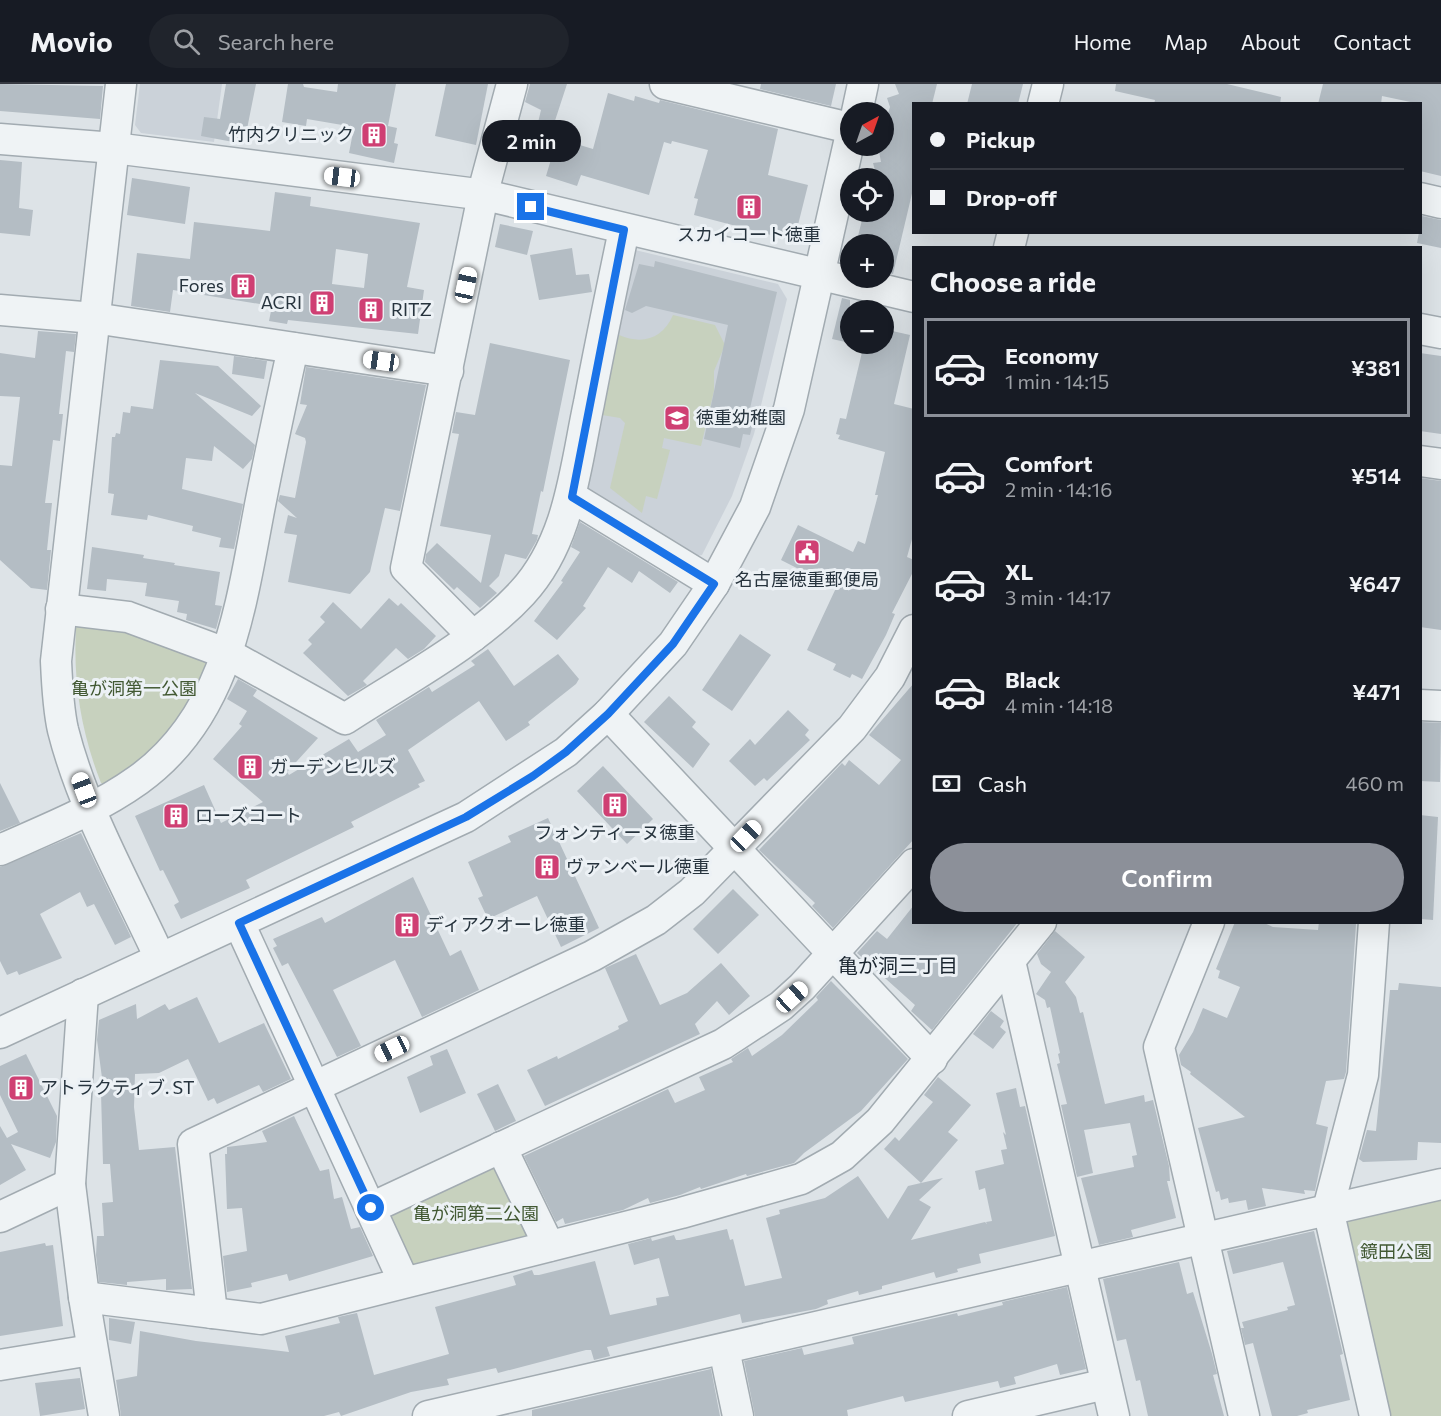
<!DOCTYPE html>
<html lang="en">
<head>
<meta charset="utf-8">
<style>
	body { margin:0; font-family:Commissioner,"Noto Sans JP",sans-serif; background:#20242c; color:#f1f3f6; height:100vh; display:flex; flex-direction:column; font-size:22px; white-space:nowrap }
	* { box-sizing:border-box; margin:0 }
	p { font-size:20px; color:#9ea1a6 }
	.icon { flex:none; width:33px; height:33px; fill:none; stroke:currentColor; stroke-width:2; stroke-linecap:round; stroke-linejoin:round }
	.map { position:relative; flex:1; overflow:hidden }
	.drawer { position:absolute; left:912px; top:162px; width:510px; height:678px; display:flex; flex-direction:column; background:#171b24; border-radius:0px; box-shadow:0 6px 24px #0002 }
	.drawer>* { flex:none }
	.top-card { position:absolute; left:912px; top:18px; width:510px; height:132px; border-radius:0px; box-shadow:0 6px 24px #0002; display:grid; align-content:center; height:132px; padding:0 18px; background:#171b24 }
	.needle { width:39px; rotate:40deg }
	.controls { position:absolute; left:840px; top:18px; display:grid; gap:12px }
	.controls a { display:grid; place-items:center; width:54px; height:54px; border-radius:50%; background:#171b24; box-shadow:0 6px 24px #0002; font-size:30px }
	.end { position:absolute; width:27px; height:27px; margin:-14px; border:8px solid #1a73e8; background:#fff; box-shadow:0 0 0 3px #fff }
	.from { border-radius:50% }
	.bubble { position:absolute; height:42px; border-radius:21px; background:#171b24; box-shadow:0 6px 24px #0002; font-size:20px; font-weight:600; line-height:42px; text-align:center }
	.car { position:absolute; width:18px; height:36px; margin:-18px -9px; border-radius:8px; box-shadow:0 0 4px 2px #0007; background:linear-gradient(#fff 24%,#345 0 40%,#fff 0 76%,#345 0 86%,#fff 0) }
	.top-card b { display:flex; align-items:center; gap:21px; height:57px; font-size:22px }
	.top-card b+b { border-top:2px solid #363941 }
	.top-card i { width:15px; height:15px; background:#f1f3f6 }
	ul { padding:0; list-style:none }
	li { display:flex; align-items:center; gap:18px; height:99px; margin:0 12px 9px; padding:0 6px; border:3px solid transparent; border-radius:0px }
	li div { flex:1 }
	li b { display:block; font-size:22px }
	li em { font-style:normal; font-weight:600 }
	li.selected { border-color:#8c9099 }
	li>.icon { width:54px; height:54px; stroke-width:1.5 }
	h2 { padding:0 18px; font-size:27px; line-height:72px }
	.pay { display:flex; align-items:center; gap:15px; height:66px; padding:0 18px; font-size:22px }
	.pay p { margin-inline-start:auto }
	.button { display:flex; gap:12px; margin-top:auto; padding:12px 18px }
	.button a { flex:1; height:69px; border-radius:36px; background:#8c9099; color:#fff; font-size:24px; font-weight:600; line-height:69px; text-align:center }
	header { display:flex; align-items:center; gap:36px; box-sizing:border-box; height:84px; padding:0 30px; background:#171b24; border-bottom:2px solid #363941 }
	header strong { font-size:28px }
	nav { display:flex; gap:33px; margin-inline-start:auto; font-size:21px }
	.search { width:420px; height:54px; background:#20242c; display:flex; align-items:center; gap:15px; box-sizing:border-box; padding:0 21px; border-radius:33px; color:#9ea1a6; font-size:22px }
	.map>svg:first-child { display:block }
</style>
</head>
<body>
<header>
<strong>Movio</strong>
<div class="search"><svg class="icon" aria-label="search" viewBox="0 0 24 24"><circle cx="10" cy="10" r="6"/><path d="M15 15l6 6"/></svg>Search here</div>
<nav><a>Home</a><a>Map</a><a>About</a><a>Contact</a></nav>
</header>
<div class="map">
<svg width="1441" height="1332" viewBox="0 0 1441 1332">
	<rect width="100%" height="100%" fill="#dde3e7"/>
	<!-- built -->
	<g fill="#cbd2d9">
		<path d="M140 0H222L214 58 141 49 135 41Z"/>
		<path d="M635 166 778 200 787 215 754 350 732 412 702 471 692 473 586 409 602 307Z"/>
	</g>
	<!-- green -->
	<g fill="#c7d1be">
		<path d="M673 231 715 241 725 261 714 287V307L701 362 664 354 662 364 670 366 657 415 646 412 642 429 610 404 625 339 620 334 602 331 619 251C642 261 663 255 673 231Z"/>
		<path d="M83 538 128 542 206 571 211 583 175 647 110 702 101 699C81 648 73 598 76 544Z"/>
		<path d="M495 1076 530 1157 419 1185 407 1180 387 1135 390 1124Z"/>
		<path d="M1441 1110V1332H1386L1342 1138Z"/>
	</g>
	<!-- building -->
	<g fill="#b4bdc4" fill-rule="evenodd">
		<path d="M0 0 103 2 100 35 0 27Z"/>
		<path d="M226 0H256L244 60 201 52 204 33 220 35Z"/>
		<path d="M288 0H303L304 3 337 8 338 0H396L388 42 397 44 394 59 398 60 394 79 349 69 354 43 307 35 306 42 282 38Z"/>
		<path d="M446 0H488L476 61 435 52Z"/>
		<path d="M530 0H567L550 52 593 65 608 9 634 17 635 12 659 19 660 16 778 45 768 91 808 101 794 157 694 131 698 115 694 114 708 66 672 57 671 60 664 58 649 111 581 91 577 102 546 92 552 72 531 68 541 26 525 18Z"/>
		<path d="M761 0H836L831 22 760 5Z"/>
		<path d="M895 0H937L932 20H914V101L893 190 884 188V160H856L864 128H884V94H877L873 79 881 78 878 62H884L886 56 884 42 890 23 887 14 899 10Z"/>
		<path d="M972 0H1023L1018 20H967Z"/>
		<path d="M1116 0H1227L1281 13 1280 20H1154L1155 16 1115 7Z"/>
		<path d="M1323 0H1441V92L1420 87V20L1382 12 1381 20H1318Z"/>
		<path d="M0 76 22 78 19 124 33 126 30 152 0 149Z"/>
		<path d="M132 94 190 103 185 140 127 131Z"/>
		<path d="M275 108 311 113 310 122 420 139 407 203 424 206 418 250 288 236 287 240 269 237 272 222 173 206 170 228 131 222 137 169 190 175 194 138 270 147ZM336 165 368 170 364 204 332 200Z"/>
		<path d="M1422 132 1441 136V164L1417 159Z"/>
		<path d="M500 140 533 147 527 171 495 163Z"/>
		<path d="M572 164 576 191 589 190 592 208 539 216 530 171Z"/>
		<path d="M655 177 777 208 748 333 754 335 750 351 743 350 740 364 704 355 728 241 646 222 632 229 625 226 639 180 654 183Z"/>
		<path d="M842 214 850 216V259L832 255Z"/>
		<path d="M888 246 910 251 894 320 914 325V448L907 473 914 476V486L892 529 895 530 886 551 862 595 852 590 850 594 833 586 836 580 807 566 836 504 781 476 798 441 853 468 858 457 865 460 878 411H875L885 368 838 355 840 351 836 350 840 334 846 335 864 260H885Z"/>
		<path d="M38 247 76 250 74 268 66 267 59 330H63L60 357 53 356 45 419H52L47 466H51L47 506 31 504 0 476V381L12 382 20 313 0 312V269L35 274Z"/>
		<path d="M490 259 570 276 543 408 541 407 532 450 538 451 537 456 526 475 505 470 499 492 489 502 497 509 480 524 457 503 454 506 425 478 426 470 437 459 481 499 491 451 440 442 459 350 452 349 456 328 475 331Z"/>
		<path d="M1420 269 1441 272V350L1420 347Z"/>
		<path d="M234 272 267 277 264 295 232 290Z"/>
		<path d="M160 276 218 282 261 322 252 332 195 309 255 361 252 375 243 385 214 362 212 377 186 374 182 405 243 420 234 465 219 463 221 454 192 447 193 442 148 431 147 436 111 431 114 410 108 409 112 353H115L116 349 120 350 123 328 130 329 131 322 153 325Z"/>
		<path d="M306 283 426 301 400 427 385 424 370 488 350 510 288 498 297 451 284 449 288 431 297 434 278 417 280 411 295 414 306 358 305 354 295 350 307 321 300 320Z"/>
		<path d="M1420 394 1441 397V546L1420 543Z"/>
		<path d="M580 438 678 498 670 509 639 487 632 499 608 483 583 522 586 524 557 556 534 537 563 498 561 497 580 468 571 463Z"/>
		<path d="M92 463 144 471 143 474 175 479 174 481 220 488 215 521 222 522 216 545 186 536 187 530 177 528 179 517 145 512 147 499 107 495 106 507 87 505Z"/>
		<path d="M389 514 398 522 401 519 436 552 424 565 408 575 396 564 363 597 367 601 348 612 303 569 312 560 308 556 325 538 320 533 333 518 361 545Z"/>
		<path d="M740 550 771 571 732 627 702 606Z"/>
		<path d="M488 565 514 602 558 570 579 595 576 600 528 638 530 641 506 657 479 617 408 666 425 697 418 700 420 703 351 738 354 743 246 796 250 804 181 835 174 821 179 818 163 786 160 787 135 732 204 701 221 739 263 718 213 675 242 642 239 640 247 627 227 615 238 595 257 606 253 612 318 654 287 688 289 691 349 655 358 668 386 651 376 636 429 603 432 608 475 581 471 577Z"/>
		<path d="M914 599V755L833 844 812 822 815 819 759 766 842 679 845 682 849 676 879 701 901 676 869 651Z"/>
		<path d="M669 612 696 638 692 643 710 660 693 684 644 638Z"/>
		<path d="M788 626 809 646 805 651 810 656 767 697 764 694 755 702 729 677 750 655 755 661Z"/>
		<path d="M1420 638 1441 639 1440 698 1420 697Z"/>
		<path d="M603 682 653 735 627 760 577 707Z"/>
		<path d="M0 699 20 739 0 747Z"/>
		<path d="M1420 731 1438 733 1433 836 1420 835Z"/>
		<path d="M548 734 599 844 561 863 537 812 488 835 478 814 483 812 468 778 511 758 508 752Z"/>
		<path d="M81 749 131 853 115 861 94 820 87 823 80 808 40 830 62 874 19 891 17 887 7 891 0 877V783Z"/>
		<path d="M413 793 450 872 461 866 479 906 422 933 395 876 333 906 361 962 337 973 288 879 282 882 273 864 277 862 273 855 322 833 325 839Z"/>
		<path d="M733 805 759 831 718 870 693 845Z"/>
		<path d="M914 821V838H1018L932 946 911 927 915 921 857 869 877 847 887 855Z"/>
		<path d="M1235 838H1262L1273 843 1318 846 1319 838 1356 840 1346 988 1344 995 1326 997 1316 1040 1328 1043 1315 1107 1304 1106 1305 1110 1262 1104 1266 1122 1248 1126 1246 1116 1229 1119 1228 1114 1221 1116 1219 1107 1216 1108 1198 1044 1245 1033 1190 990 1191 988 1181 981 1179 971 1193 948 1203 924 1227 934 1240 903 1218 894 1220 887 1216 885Z"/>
		<path d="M1055 847 1085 873 1065 898 1076 913 1080 929 1083 928 1105 1020 1144 1011 1145 1018 1153 1016 1169 1082 1170 1097H1167L1176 1134 1131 1146 1133 1153 1099 1161 1081 1094 1134 1083 1132 1072 1137 1071 1130 1039 1084 1046 1093 1089 1077 1093 1061 1021 1067 1020 1057 980 1060 979 1058 970 1060 969 1050 923 1047 924 1045 916 1036 910 1051 888 1041 880 1037 870Z"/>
		<path d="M636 870 660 921 687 909 721 879 750 912 729 931 717 917 695 940 700 950 545 1022 527 986 557 972 558 975 619 945 618 942 628 937 605 884Z"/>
		<path d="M831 897 908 975 861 1027 804 1069 794 1079 747 1092 746 1090 701 1105 700 1103 680 1111 650 1119 648 1114 623 1126 565 1140 563 1134 556 1138 524 1072 668 1005 675 1019 705 1006 699 993 733 978 731 975 748 964 752 972 782 951 818 916 816 913Z"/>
		<path d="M1399 899 1441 903V1059L1418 1058 1417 1076 1363 1078 1359 1075 1367 1046 1376 1047 1390 906H1398Z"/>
		<path d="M197 913 219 959 264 939 291 995 263 1008 259 1001 217 1020 214 1014 208 1017 188 975 159 989 135 990 134 1023 139 1066 175 1063 192 1205 166 1206V1195L127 1198V1201L99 1198 96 1171 97 1152H104L102 1119 113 1118 110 1080H103L101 1009H104L97 956 99 936 136 920 137 935 165 920 169 926Z"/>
		<path d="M991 927 1004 937 1000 943 1006 948 993 965 973 950Z"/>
		<path d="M447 965 466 1009 420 1029 407 993 433 981 430 972Z"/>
		<path d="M26 970 57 1032 56 1058 50 1074 11 1060 26 1086 0 1101V1042L7 1054 18 1048 0 1011V982Z"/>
		<path d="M938 993 971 1021 948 1048 958 1056 921 1099 943 1094 919 1116 931 1123 911 1156 985 1138 987 1140 986 1138 992 1137 985 1104 979 1106 975 1087 1004 1080 1001 1066 1007 1065 1003 1048 1006 1051 996 1009 1016 1004 1020 1023 1025 1022 1055 1152 979 1170 981 1179 957 1185 958 1188 936 1194 934 1188 882 1202V1205L859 1211 858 1207 827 1216 828 1220 816 1225 742 1239 740 1230 607 1263 610 1272 594 1276 591 1266H586L498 1289 496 1284 447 1295 449 1301 411 1308 341 1332 339 1328 324 1332H121L116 1296 137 1292 140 1247 196 1257 289 1268 285 1252 340 1239 338 1233 357 1229 374 1291 449 1270 435 1223 516 1201 513 1192 532 1186 534 1191H539L595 1177 610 1231 657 1221 656 1214 669 1212 659 1174 634 1181 628 1160 651 1154 652 1157 674 1151 676 1156H680L727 1145 730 1156 733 1155 745 1202 782 1194 766 1134 780 1130 779 1126 825 1114 858 1092 888 1135 908 1102 921 1099 884 1065 895 1053 899 1057 933 1018 924 1011Z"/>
		<path d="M498 1000 516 1037 495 1047 477 1010Z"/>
		<path d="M294 1032 320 1087 329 1085 334 1115 342 1113 351 1145 360 1143 373 1172 289 1197 287 1190 251 1199 252 1203 227 1208 223 1172 247 1167 242 1124 227 1125 225 1070H227V1063L267 1058 262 1047Z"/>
		<path d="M1314 1147 1343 1270 1340 1271 1350 1316 1307 1326 1308 1329 1297 1332H1272L1253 1259 1245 1261 1241 1244H1244L1242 1238 1288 1226 1287 1223 1295 1221 1283 1178 1233 1190 1227 1167Z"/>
		<path d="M45 1159 46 1162 53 1161 63 1242 0 1252V1168Z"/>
		<path d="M1179 1178 1187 1210 1193 1208 1212 1270 1217 1290 1213 1291 1224 1332H1148L1140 1296 1136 1297 1126 1255 1117 1257 1103 1195Z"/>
		<path d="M1067 1203 1086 1285 1060 1291 1057 1280 1014 1293 1016 1300 1000 1304 998 1297 905 1318 903 1312 847 1326 848 1332H755L744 1277 802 1264 804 1271 854 1260 852 1253 957 1229 958 1232 1003 1221 1002 1218Z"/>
		<path d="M109 1234 135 1238 131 1260 109 1256Z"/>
		<path d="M711 1285 720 1332H532V1326Z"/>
		<path d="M80 1294 85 1325 40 1332 35 1299Z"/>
	</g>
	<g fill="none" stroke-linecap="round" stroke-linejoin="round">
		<defs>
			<g id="minor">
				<path d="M121 0 56 577C57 600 58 624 63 646 83 725 126 800 160 874"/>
				<path d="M665 0 850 44"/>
				<path d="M1043 20 1048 0"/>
				<path d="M857 28 863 0"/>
				<path d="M0 55 114 64 485 111 914 213"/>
				<path d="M1420 114 1441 119"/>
				<path d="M1009 164 1013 148"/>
				<path d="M0 226 94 234 448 287"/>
				<path d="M1420 245 1441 249"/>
				<path d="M1420 377 1441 380"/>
				<path d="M572 413 714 500"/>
				<path d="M61 525 128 533 228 570 345 635C403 597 476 559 522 509 570 457 575 384 589 319 600 261 612 203 624 146"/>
				<path d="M473 552 406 484 486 97 512 0"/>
				<path d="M1420 621 1441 622"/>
				<path d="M608 630 932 975"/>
				<path d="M0 766C47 745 96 726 138 696 230 630 241 518 261 416 271 365 282 314 293 264"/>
				<path d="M1209 838 1159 963 1244 1332"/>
				<path d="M1374 838 1363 991 1328 1125 1375 1332"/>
				<path d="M239 839 404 1198"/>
				<path d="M1010 877 1114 1332"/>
				<path d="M83 910 70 1100 84 1213 104 1332"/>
				<path d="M0 949 466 733 566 668 608 630 673 560 714 500 755 423 789 325 850 54"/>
				<path d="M501 1063 549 1162"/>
				<path d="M371 1124 723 960 781 922 802 903 914 780"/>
				<path d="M0 1133 70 1100"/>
				<path d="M84 1213 261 1235 681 1129 801 1095 842 1072 880 1037 1041 838"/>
				<path d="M212 1229 193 1060 592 872 656 836 692 808 852 644 890 593 914 546"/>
				<path d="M724 1265 738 1332"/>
				<path d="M0 1281 91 1266"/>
				<path d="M428 1332 1441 1100"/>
				<path d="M968 1332 1106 1300"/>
			</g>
		</defs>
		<!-- minor casing -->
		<use href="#minor" stroke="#a2abb1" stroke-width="33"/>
		<!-- minor -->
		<use href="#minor" stroke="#eff3f5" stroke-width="30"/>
	</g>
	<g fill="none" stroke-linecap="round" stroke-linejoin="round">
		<!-- route -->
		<path stroke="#1a73e8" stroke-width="8" d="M371 1124 239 839 466 733 533 692 566 668 608 630 673 560 714 500 572 413 624 146 531 123"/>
	</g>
	<!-- icons -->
	<defs>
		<symbol id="building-square" viewBox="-11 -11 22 22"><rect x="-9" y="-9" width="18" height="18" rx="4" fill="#cf3f73" stroke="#ecf1f5"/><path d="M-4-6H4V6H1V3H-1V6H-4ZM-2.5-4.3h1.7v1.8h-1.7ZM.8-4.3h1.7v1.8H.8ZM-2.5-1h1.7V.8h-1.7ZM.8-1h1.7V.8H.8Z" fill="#fff"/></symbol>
		<symbol id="school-square" viewBox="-11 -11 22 22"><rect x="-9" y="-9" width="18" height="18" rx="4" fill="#cf3f73" stroke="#ecf1f5"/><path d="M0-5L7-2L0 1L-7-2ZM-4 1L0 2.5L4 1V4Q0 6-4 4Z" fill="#fff"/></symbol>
		<symbol id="civic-square" viewBox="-11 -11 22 22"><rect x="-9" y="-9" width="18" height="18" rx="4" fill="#cf3f73" stroke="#ecf1f5"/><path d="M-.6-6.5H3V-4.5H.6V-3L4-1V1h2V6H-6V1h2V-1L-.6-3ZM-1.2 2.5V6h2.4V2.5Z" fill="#fff"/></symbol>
	</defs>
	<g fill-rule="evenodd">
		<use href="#building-square" x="359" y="36" width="30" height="30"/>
		<use href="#building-square" x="734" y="108" width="30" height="30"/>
		<use href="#building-square" x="228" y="187" width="30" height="30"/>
		<use href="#building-square" x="307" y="204" width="30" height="30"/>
		<use href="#building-square" x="356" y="211" width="30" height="30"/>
		<use href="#school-square" x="662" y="319" width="30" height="30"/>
		<use href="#civic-square" x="792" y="453" width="30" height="30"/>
		<use href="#building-square" x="235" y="668" width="30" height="30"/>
		<use href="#building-square" x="600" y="706" width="30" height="30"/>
		<use href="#building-square" x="161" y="717" width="30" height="30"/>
		<use href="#building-square" x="532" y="768" width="30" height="30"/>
		<use href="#building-square" x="392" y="826" width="30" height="30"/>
		<use href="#building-square" x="6" y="989" width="30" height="30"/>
	</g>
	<g text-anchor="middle" stroke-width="6" stroke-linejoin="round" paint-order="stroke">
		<!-- poi labels -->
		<g font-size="18" fill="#26333d" stroke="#ecf1f5" text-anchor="start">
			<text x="354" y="57" text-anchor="end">竹内クリニック</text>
			<text x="749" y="157" text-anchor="middle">スカイコート徳重</text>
			<text x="224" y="208" text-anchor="end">Fores</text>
			<text x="302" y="225" text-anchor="end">ACRI</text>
			<text x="391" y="232">RITZ</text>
			<text x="696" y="340">徳重幼稚園</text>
			<text x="807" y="502" text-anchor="middle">名古屋徳重郵便局</text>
			<text x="270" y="689">ガーデンヒルズ</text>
			<text x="195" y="738">ローズコート</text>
			<text x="615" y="755" text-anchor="middle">フォンティーヌ徳重</text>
			<text x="566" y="789">ヴァンベール徳重</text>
			<text x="426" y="847">ディアクオーレ徳重</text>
			<text x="40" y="1010">アトラクティブ. ST</text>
		</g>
		<!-- park labels -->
		<g font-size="18" fill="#425933" stroke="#ecf1f5">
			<text x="134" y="611">亀が洞第一公園</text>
			<text x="476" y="1136">亀が洞第二公園</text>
			<text x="1396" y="1174">鏡田公園</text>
		</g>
		<!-- neighbourhood labels -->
		<g font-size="20" fill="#19242e" stroke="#ecf1f5">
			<text x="898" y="889">亀が洞三丁目</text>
		</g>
	</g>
</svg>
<div class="controls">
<a><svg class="needle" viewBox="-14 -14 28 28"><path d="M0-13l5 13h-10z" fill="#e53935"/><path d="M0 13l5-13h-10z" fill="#9ea1a6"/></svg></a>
<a><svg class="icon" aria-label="locate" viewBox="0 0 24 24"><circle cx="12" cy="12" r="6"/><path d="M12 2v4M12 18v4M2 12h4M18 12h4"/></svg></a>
<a>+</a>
<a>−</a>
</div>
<i class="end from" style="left:371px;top:1124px"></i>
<i class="end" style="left:531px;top:123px"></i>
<div class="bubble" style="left:482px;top:36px;width:99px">2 min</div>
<i class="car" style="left:342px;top:93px;rotate:277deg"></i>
<i class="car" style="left:466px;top:201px;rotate:12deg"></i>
<i class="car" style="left:381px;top:277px;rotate:278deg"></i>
<i class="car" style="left:84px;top:706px;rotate:339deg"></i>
<i class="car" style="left:746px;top:752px;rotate:44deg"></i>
<i class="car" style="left:792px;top:913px;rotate:48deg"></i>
<i class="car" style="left:392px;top:965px;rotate:245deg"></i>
<div class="top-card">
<b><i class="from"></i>Pickup</b>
<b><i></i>Drop-off</b>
</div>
<section class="drawer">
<h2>Choose a ride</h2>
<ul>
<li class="selected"><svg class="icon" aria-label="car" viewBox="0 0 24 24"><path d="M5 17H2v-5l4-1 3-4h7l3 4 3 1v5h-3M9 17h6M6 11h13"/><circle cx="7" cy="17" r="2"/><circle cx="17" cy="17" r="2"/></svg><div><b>Economy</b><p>1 min · 14:15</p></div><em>¥381</em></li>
<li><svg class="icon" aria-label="car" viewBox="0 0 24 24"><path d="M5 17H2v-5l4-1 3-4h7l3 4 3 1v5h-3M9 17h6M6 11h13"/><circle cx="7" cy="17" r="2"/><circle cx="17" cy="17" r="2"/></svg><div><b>Comfort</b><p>2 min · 14:16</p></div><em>¥514</em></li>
<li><svg class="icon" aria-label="car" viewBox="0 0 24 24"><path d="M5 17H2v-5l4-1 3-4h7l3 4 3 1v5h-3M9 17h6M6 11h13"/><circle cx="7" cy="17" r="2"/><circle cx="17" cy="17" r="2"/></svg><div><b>XL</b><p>3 min · 14:17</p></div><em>¥647</em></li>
<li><svg class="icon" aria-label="car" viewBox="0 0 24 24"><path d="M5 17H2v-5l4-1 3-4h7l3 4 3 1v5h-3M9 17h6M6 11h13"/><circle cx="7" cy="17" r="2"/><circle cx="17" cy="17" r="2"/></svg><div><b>Black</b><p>4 min · 14:18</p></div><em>¥471</em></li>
</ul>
<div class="pay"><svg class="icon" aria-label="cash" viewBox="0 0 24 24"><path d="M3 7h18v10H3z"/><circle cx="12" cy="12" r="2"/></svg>Cash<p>460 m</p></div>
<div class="button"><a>Confirm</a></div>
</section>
</div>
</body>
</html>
